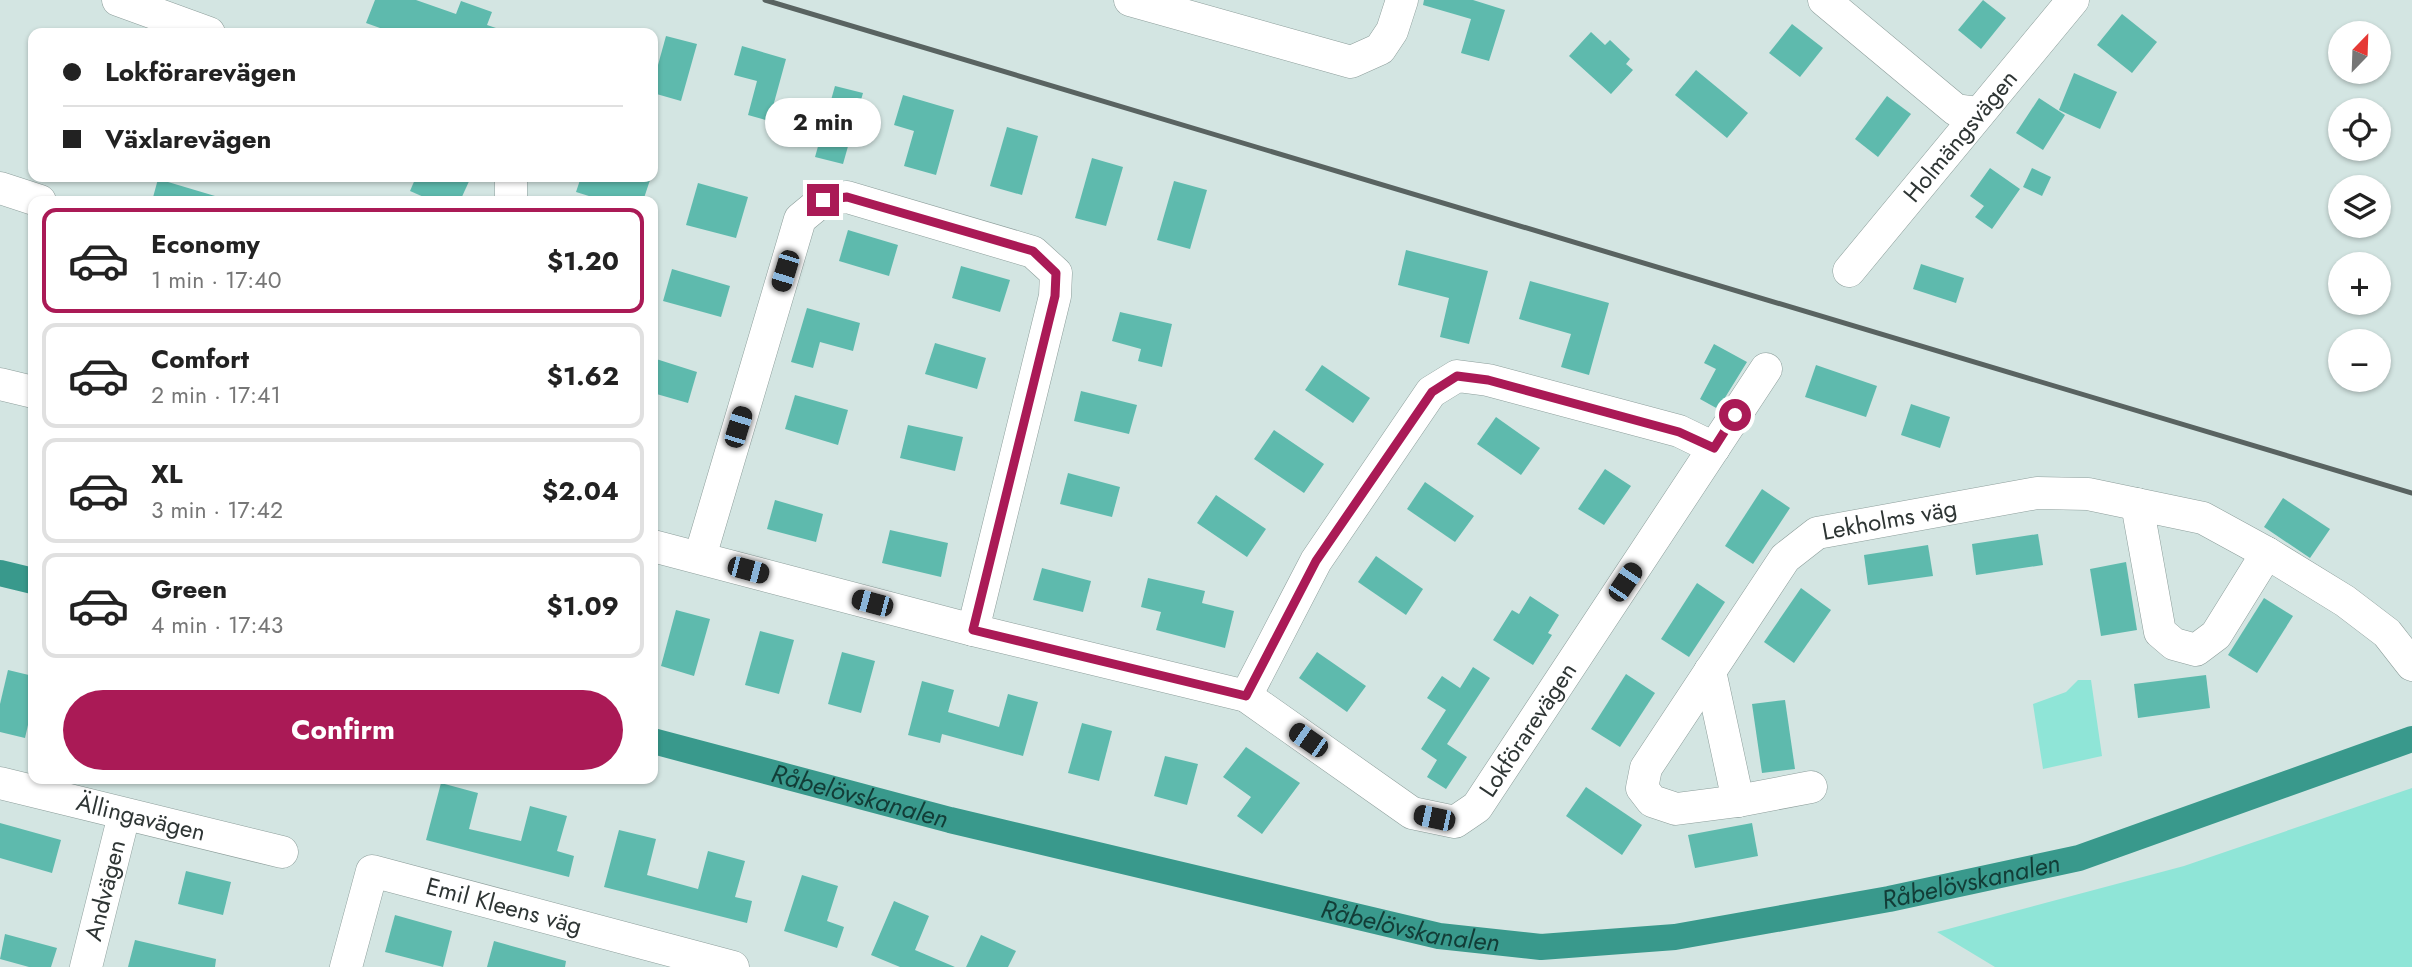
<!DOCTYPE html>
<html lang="en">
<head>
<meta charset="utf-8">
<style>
	body { margin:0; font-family:Jost,sans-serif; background:#f2f2f2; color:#222; height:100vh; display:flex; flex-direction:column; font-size:26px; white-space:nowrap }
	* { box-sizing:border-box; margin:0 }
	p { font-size:23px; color:#767676 }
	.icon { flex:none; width:38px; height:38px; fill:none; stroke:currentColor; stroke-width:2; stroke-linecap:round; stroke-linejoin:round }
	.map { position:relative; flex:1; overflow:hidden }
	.sheet { position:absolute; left:28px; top:196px; width:630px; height:588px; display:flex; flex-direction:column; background:#fff; border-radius:14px; box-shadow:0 2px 5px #0004 }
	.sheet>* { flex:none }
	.banner { position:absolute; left:28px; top:28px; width:630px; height:154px; border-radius:14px; box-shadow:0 2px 5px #0004; display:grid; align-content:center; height:154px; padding:0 35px; background:#fff }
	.needle { width:46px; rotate:23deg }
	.fabs { position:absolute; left:2328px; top:21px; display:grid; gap:14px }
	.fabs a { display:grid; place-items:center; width:63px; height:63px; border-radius:50%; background:#fff; box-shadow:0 2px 5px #0004; font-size:35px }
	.end { position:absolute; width:32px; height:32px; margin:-16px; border:9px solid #aa1a56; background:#fff; box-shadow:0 0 0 4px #fff }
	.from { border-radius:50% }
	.bubble { position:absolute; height:49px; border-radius:24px; background:#fff; box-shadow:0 2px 5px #0004; font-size:23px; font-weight:700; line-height:49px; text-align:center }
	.car { position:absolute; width:21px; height:42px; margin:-21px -10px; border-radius:9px; box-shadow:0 0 5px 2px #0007; background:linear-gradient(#222 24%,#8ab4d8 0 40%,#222 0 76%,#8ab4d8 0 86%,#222 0) }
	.banner b { display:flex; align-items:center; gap:24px; height:66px; font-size:26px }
	.banner b+b { border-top:2px solid #e0e0e0 }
	.banner i { width:18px; height:18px; background:#222 }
	ul { padding:12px 0 0; list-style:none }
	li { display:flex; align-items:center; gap:21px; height:105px; margin:0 14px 10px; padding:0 21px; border:4px solid #e0e0e0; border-radius:14px }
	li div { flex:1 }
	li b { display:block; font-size:26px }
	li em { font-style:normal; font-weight:700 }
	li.active { border-color:#aa1a56 }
	li>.icon { width:63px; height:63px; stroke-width:1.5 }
	.primary-button { display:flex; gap:14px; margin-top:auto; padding:14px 35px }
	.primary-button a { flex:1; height:80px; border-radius:42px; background:#aa1a56; color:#fff; font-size:28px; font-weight:700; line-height:80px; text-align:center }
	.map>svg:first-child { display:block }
</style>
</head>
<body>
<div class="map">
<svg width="2412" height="967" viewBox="0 0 2412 967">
	<rect width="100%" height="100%" fill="#d3e5e2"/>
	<!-- green -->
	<g fill="#8fe5d7">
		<path d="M2078 680H2091L2102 756 2043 769 2033 704 2066 692Z"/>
		<path d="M2412 788V967H1995L1937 932 2184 866Z"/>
	</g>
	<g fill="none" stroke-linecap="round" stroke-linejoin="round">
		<!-- canal -->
		<g stroke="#39998c" stroke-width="26">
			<path d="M0 573 33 581"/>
			<path id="s1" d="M653 741 950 820 1439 936 1541 947 1675 937 1889 899 2079 858 2412 739"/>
		</g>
	</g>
	<!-- building -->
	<g fill="#5ebaad">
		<path d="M375 0H416L456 14 461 1 492 12 487 25 502 30 501 33H394L366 23Z"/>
		<path d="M1424 0H1473L1505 10 1489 61 1461 53 1471 19 1423 5Z"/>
		<path d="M1983 0 2006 18 1981 49 1958 30Z"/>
		<path d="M2122 14 2157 42 2132 73 2097 45Z"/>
		<path d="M1792 24 1823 48 1800 77 1769 53Z"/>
		<path d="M1591 32 1605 45 1610 40 1630 59 1626 64 1633 70 1611 94 1569 56Z"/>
		<path d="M666 36 697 44 681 101 653 93V83Z"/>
		<path d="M742 46 786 59 769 121 748 115 757 81 734 75Z"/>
		<path d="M1696 70 1748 113 1727 138 1675 95Z"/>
		<path d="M2074 73 2117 92 2100 129 2059 110Z"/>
		<path d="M835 86 863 93 843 164 815 157Z"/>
		<path d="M903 95 954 110 936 175 904 166 914 131 894 125Z"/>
		<path d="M1887 96 1911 114 1878 157 1855 139Z"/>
		<path d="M2039 98 2065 115 2043 150 2016 133Z"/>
		<path d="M1007 127 1038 136 1022 195 990 186Z"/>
		<path d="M1092 158 1123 167 1106 226 1075 218Z"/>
		<path d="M1990 168 2020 189 1992 229 1975 217 1984 206 1970 196Z"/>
		<path d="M2032 168 2051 177 2042 196 2023 187Z"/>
		<path d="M416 177H471L460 201H433L410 191Z"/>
		<path d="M581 177H651L643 201H605L576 192Z"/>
		<path d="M158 179 215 196 214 201H152Z"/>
		<path d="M1174 181 1207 190 1190 249 1157 240Z"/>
		<path d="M698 183 748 197 736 238 686 225Z"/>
		<path d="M848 230 898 245 889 276 839 261Z"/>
		<path d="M1406 250 1488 271 1469 344 1440 337 1449 298 1398 285Z"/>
		<path d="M1921 264 1964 278 1956 303 1913 289Z"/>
		<path d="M961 266 1010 280 1000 312 952 298Z"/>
		<path d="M672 269 730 286 721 317 663 301Z"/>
		<path d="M1530 281 1609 303 1589 375 1561 367 1571 334 1519 319Z"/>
		<path d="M807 308 860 323 853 351 820 342 813 368 791 362Z"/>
		<path d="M1120 312 1172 324 1162 367 1138 361 1141 349 1112 341Z"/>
		<path d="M935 343 986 358 977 389 925 374Z"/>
		<path d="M1714 344 1747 362 1718 409 1700 399 1716 369 1704 363Z"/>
		<path d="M653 358 697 372 688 403 653 393Z"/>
		<path d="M1322 365 1370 398 1353 423 1305 390Z"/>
		<path d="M1816 365 1877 386 1866 417 1805 397Z"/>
		<path d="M1081 391 1137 405 1129 434 1074 421Z"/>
		<path d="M795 395 848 410 838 445 785 429Z"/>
		<path d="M1911 404 1950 417 1940 448 1901 435Z"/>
		<path d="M1496 417 1540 448 1521 475 1477 444Z"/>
		<path d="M908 425 963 437 955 471 900 458Z"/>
		<path d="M1274 430 1324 464 1304 493 1254 459Z"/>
		<path d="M1605 469 1631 486 1604 525 1578 509Z"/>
		<path d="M1068 473 1120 487 1112 517 1060 504Z"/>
		<path d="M1425 482 1474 516 1455 542 1407 509Z"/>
		<path d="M1762 489 1790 508 1753 564 1725 546Z"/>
		<path d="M1216 495 1266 529 1247 557 1197 523Z"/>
		<path d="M2283 498 2330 529 2310 558 2264 527Z"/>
		<path d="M775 500 823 514 816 542 767 529Z"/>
		<path d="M890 530 948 543 941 577 882 563Z"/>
		<path d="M2038 534 2043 565 1976 575 1972 544Z"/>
		<path d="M1928 545 1933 576 1868 585 1864 555Z"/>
		<path d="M1376 556 1423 589 1406 615 1358 582Z"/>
		<path d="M2126 562 2137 630 2101 636 2090 569Z"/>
		<path d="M1042 568 1091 581 1083 612 1033 600Z"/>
		<path d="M1148 578 1205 591 1202 603 1234 611 1225 648 1156 630 1161 612 1141 607Z"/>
		<path d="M1697 583 1725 602 1689 657 1661 639Z"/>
		<path d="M1801 588 1831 610 1794 663 1764 642Z"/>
		<path d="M1530 596 1559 615 1548 633 1552 635 1533 665 1493 640 1512 610 1519 614Z"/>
		<path d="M2264 598 2293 616 2257 673 2228 655Z"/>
		<path d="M676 610 710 619 694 676 661 666Z"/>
		<path d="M760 631 794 640 779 694 745 685Z"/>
		<path d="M842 652 875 661 861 713 828 704Z"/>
		<path d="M1317 652 1366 686 1347 712 1299 678Z"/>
		<path d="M1473 667 1490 678 1447 744 1467 757 1446 789 1427 777 1437 760 1421 749 1446 710 1427 698 1442 676 1460 688Z"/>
		<path d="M8 670 33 676V703L25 738 0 732V704Z"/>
		<path d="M1626 674 1655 693 1620 747 1591 729Z"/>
		<path d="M2206 675 2210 708 2138 718 2134 684Z"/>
		<path d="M922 681 954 690 948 712 999 727 1008 694 1038 702 1023 756 942 734 940 743 908 735Z"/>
		<path d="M1785 700 1795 769 1762 773 1752 704Z"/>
		<path d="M1082 723 1112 731 1099 781 1068 773Z"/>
		<path d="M1246 747 1300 783 1262 834 1237 816 1251 797 1223 777Z"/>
		<path d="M1165 756 1198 764 1187 805 1154 796Z"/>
		<path d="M441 783 478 793 469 829 521 841 530 806 567 816 557 851 574 856 569 877 426 840Z"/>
		<path d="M1586 787 1642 825 1622 855 1566 816Z"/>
		<path d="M0 823 61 840 52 873 0 858Z"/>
		<path d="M1752 823 1758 856 1695 868 1688 835Z"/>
		<path d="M619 830 656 839 647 875 698 889 708 851 745 861 735 897 752 901 747 923 604 887Z"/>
		<path d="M186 871 231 882 223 915 178 904Z"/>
		<path d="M802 875 838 886 827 921 844 927 837 948 784 931Z"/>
		<path d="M894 901 929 916 915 950 955 967H900L871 955Z"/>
		<path d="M395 915 452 931 443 967 385 952Z"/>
		<path d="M5 934 57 948 51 967H29L0 959Z"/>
		<path d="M981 935 1016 951 1008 967H966Z"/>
		<path d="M135 940 216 959 215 967H128Z"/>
		<path d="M494 941 566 961 565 967H487Z"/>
	</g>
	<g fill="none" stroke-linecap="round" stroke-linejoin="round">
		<defs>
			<g id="minor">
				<path d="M118 0 209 33"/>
				<path d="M1130 0 1351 62 1380 49 1392 31 1402 0"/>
				<path d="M1824 0 1956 110 1979 113"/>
				<path d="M0 188 40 201"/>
				<path d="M511 201V177"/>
				<path id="s2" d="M1849 271 2073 0"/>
				<path d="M0 384 33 392"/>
				<path d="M2137 504 2160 632 2174 644 2196 650 2216 635 2267 553"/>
				<path id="s3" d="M653 546 973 630 1246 696 1412 813 1455 822 1477 807 1766 369"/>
				<path d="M700 557 800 219 823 200 847 197 1033 252 1056 273 1055 296 973 630"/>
				<path d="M1710 671 1738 801"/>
				<path d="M1246 696 1316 561 1431 392 1457 376 1488 380 1679 431 1714 448"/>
				<path id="s4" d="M0 783 282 852"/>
				<path id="s5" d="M1811 787 1738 801 1676 809 1652 801 1642 788 1646 768 1785 558 1817 533 2037 493 2088 494 2203 518 2267 553 2345 601 2387 633 2412 665"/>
				<path id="s6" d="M86 967 124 815"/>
				<path id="s7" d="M346 967 372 871 733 967"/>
			</g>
		</defs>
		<!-- minor casing -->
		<use href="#minor" stroke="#8d9e9b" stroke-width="33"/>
		<!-- minor -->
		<use href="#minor" stroke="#fff" stroke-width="32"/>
		<!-- rail -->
		<path stroke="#596361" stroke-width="5" d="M765 0 2412 493"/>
	</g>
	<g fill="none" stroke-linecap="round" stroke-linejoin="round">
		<!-- route -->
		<path stroke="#aa1a56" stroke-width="9" d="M823 200 847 197 1033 251 1056 273 1055 296 973 630 1246 696 1316 561 1432 392 1457 376 1488 380 1679 432 1714 448 1735 415"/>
	</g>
	<g text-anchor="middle" stroke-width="6" stroke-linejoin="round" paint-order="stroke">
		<!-- street labels -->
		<g font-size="24" fill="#2e3534" stroke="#fff">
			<text dy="8" stroke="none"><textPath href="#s2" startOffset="175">Holmängsvägen</textPath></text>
			<text dy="8" stroke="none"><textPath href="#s5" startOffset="565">Lekholms väg</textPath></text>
			<text dy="8" stroke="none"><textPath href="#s3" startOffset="978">Lokförarevägen</textPath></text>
			<text dy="8" stroke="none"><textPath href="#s4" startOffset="145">Ällingavägen</textPath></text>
			<text dy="8" stroke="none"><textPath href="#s6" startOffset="79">Andvägen</textPath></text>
			<text dy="8" stroke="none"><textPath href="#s7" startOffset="236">Emil Kleens väg</textPath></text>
		</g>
		<!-- water labels -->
		<g font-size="26" font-style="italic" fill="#123d37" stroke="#fff">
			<text dy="9" stroke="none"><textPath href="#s1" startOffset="214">Råbelövskanalen</textPath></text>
			<text dy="9" stroke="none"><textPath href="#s1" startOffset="1348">Råbelövskanalen</textPath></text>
			<text dy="9" stroke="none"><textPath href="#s1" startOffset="780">Råbelövskanalen</textPath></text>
		</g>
	</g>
</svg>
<div class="fabs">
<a><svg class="needle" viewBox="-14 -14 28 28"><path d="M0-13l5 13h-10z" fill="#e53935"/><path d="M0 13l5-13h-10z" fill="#767676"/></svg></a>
<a><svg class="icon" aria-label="locate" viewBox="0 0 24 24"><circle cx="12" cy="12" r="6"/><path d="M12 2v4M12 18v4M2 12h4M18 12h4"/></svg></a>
<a><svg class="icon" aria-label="layers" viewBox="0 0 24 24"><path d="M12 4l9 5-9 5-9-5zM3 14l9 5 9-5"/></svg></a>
<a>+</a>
<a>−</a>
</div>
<i class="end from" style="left:1735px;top:415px"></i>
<i class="end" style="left:823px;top:200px"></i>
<div class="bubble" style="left:765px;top:98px;width:116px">2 min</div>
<i class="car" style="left:785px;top:271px;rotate:197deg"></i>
<i class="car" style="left:738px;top:427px;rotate:17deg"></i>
<i class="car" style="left:748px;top:570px;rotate:105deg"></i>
<i class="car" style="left:1625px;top:582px;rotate:34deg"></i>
<i class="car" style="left:872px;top:603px;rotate:285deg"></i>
<i class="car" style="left:1308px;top:740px;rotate:305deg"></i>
<i class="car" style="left:1434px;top:818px;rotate:282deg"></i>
<div class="banner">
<b><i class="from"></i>Lokförarevägen</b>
<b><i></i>Växlarevägen</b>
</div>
<section class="sheet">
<ul>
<li class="active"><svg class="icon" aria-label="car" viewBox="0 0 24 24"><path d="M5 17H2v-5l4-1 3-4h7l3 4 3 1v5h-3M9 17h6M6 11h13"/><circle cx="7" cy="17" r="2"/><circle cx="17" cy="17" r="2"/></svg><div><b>Economy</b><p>1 min · 17:40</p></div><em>$1.20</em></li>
<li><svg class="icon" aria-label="car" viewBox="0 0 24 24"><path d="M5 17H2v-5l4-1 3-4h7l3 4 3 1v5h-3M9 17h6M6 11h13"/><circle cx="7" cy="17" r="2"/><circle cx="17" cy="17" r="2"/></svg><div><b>Comfort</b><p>2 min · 17:41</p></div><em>$1.62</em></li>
<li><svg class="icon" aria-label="car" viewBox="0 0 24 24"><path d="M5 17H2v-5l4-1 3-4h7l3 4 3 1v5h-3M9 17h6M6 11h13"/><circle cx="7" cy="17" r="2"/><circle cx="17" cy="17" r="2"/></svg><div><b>XL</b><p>3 min · 17:42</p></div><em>$2.04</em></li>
<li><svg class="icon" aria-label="car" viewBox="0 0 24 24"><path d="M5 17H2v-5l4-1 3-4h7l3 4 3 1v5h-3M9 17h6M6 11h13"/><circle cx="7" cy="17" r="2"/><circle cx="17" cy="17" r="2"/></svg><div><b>Green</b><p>4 min · 17:43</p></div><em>$1.09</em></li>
</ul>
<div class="primary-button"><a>Confirm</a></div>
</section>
</div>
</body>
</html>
